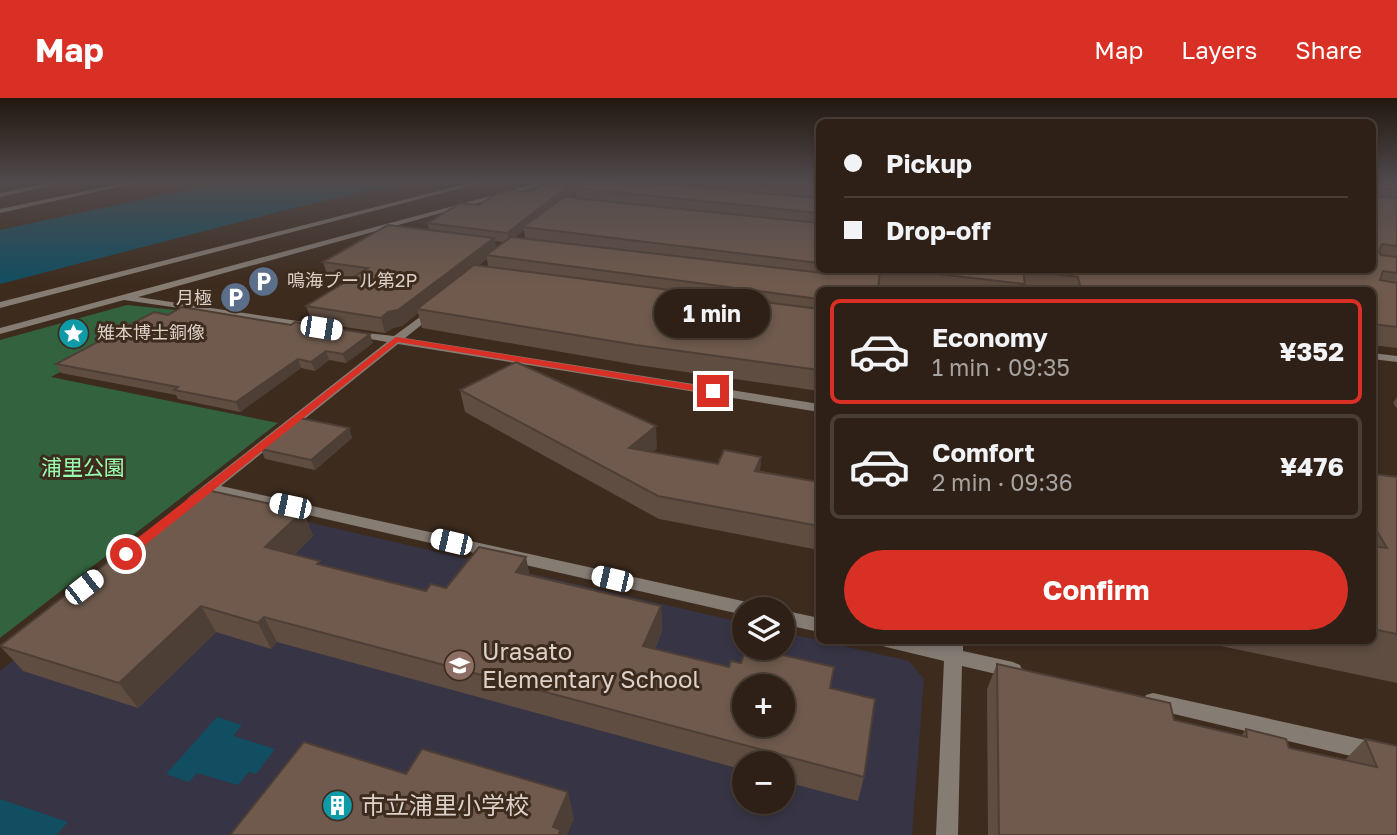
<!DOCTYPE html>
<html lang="en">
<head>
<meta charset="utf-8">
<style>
	body { margin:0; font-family:"Golos Text","Noto Sans JP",sans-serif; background:#36281f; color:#f1f3f6; height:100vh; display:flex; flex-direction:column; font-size:26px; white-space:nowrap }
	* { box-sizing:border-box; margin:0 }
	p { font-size:23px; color:#a7a3a1 }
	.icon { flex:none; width:38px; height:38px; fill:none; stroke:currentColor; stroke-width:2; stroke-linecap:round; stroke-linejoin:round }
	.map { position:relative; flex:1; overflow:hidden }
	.sheet { position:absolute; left:816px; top:189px; width:560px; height:357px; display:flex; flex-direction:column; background:#2e2016; border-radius:10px; box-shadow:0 4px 10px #0003,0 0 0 2px #493e35 }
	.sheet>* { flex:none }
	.hud { position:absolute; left:816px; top:21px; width:560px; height:154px; border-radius:10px; box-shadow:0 4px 10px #0003,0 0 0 2px #493e35; display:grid; align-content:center; height:154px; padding:0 28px; background:#2e2016 }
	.controls { position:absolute; left:732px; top:499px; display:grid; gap:14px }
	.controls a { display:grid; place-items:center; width:63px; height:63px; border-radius:50%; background:#2e2016; box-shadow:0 4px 10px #0003,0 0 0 2px #493e35; font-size:35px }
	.end { position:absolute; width:32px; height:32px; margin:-16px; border:9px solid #d93025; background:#fff; box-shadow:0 0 0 4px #fff }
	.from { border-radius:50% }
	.bubble { position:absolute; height:49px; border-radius:24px; background:#2e2016; box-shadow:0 4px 10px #0003,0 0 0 2px #493e35; font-size:23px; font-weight:700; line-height:49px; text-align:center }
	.car { position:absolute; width:21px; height:42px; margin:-21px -10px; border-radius:9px; box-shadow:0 0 5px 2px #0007; background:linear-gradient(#fff 24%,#345 0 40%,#fff 0 76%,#345 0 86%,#fff 0) }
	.hud b { display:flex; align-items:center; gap:24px; height:66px; font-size:26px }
	.hud b+b { border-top:2px solid #493e35 }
	.hud i { width:18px; height:18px; background:#f1f3f6 }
	ul { padding:12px 0 0; list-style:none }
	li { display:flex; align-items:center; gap:21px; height:105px; margin:0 14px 10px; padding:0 14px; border:4px solid #493e35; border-radius:10px }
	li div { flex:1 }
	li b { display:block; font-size:26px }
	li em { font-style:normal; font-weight:700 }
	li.current { border-color:#d93025 }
	li>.icon { width:63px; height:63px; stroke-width:1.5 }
	.cta { display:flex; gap:14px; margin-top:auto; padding:14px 28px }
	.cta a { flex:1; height:80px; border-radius:42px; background:#d93025; color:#fff; font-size:28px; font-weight:700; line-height:80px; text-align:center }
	header { display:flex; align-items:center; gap:42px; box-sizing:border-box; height:98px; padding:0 35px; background:#d93025; color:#fff }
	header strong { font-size:33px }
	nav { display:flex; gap:38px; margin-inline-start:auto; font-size:24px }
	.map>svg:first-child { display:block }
</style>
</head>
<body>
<header>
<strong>Map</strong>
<nav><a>Map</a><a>Layers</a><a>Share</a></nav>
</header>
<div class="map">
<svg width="1397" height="737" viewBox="0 0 1397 737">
	<rect width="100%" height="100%" fill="#3d2b1e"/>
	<!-- education -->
	<path fill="#373445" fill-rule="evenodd" d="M222 404 744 525V550H782V534L909 563 924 581 912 737H0V573L200 411ZM744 588H782V626H744ZM744 665H782V704H744Z"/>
	<!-- green -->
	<path fill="#32633e" d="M127 207 176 212 51 279 278 325 0 540V242Z"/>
	<!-- water -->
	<g fill="#114e61">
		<path d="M228 83H413L294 110 0 186V132Z"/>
		<path d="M217 619 242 627 233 638 275 651 256 676 249 674 238 687 197 675 189 684 166 676Z"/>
		<path d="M0 701 68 724 56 737H0Z"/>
	</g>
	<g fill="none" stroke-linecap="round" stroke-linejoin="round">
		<!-- service -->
		<g fill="#857c74" fill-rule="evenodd">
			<path d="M133 83H145L0 115V111Z"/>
			<path d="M478 83H489L0 210V204Z"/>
		</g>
		<!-- minor -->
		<g fill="#857c74" fill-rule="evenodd">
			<path d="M59 83H71L0 99V95Z"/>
			<path d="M546 83H557L138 199 311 225 316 228 315 230 124 202 0 236V230Z"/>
			<path d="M964 172H974L973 192H963Z"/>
			<path d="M435 208 440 211 439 213 405 240 819 306V314L398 246 221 388 747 504 753 506 756 511H744V517L212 395 198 406H188L186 403 188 400 387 244 348 237V233L394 238Z"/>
			<path d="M1372 255 1397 258V264L1372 261Z"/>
			<path d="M782 512 819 520V534L782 526Z"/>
			<path d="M877 542H919L945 548V542H963V553L1013 564 1020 567 1022 572 1020 577 1013 580 962 568 958 737H936L944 563 886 549 880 547Z"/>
			<path d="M1153 595 1397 649V669L1153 611 1146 609 1143 603 1146 597Z"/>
		</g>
	</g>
	<!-- wall -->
	<g fill="#5f4d42" fill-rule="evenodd">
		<path d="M726 83H819V172H966L965 175 976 176V172H1372V83H1397V250L1372 247V192H1034L1023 191V192H923L878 187 819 192V293L637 267 422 230 418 215 402 228 393 230 385 235 312 224 306 208 349 182 328 179 323 164 429 132 428 125 479 107 504 95 531 94 574 93 566 99 576 100 575 90 726 92ZM524 132 525 140 515 139ZM495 143 504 144 496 150ZM487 161 488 169 479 167Z"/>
		<path d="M373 245 346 265 329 262 315 273 301 270 240 314 178 301 176 297 61 275 56 266Z"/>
		<path d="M460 292 657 350 653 354 718 366 761 359 760 373 819 384V452L659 421 465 314Z"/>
		<path d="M1397 299V311L1393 305Z"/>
		<path d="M349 330 352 340 315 372 265 361 261 351Z"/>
		<path d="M1372 376 1397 379V585L1192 542H1372Z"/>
		<path d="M303 413 313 438 295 456 322 467 426 493 530 477 661 508 662 533 655 551 729 569 830 590 864 679 858 703 782 683V665H744V672L277 544 271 551 216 534 138 610 23 573 0 548Z"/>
		<path d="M997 566 1174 622 1241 638 1246 631 1289 650 1345 662 1365 641 1397 648V737H988L987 591Z"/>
	</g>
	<!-- shaded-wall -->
	<g fill="#4e3f36">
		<path d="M0 83H45L0 92Z"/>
		<path d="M573 85 574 93 527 130 523 129 524 132 508 144 507 135Z"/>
		<path d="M494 140 497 154 486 157 487 161 422 212 417 211 418 215 402 228 393 230 385 235 381 220Z"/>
		<path d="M370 236 373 245 346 265 343 256Z"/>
		<path d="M326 253 329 262 315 273 311 264Z"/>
		<path d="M298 261 301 270 240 314 236 304Z"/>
		<path d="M656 328 657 350 631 372 629 350Z"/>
		<path d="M349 330 352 340 315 372 311 362Z"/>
		<path d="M761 359 759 381 755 373Z"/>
		<path d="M303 413 313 438 277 473 265 449Z"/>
		<path d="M526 459 531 484 516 474Z"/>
		<path d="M201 508 216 534 138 610 119 585Z"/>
		<path d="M661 508 662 533 645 573 643 548Z"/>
		<path d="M264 519 277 544 271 551 258 525Z"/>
		<path d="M568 694 574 721 567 737H555L553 729Z"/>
	</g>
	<!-- building -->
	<g fill="#6f5a4d" stroke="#4e3f36" stroke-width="2" fill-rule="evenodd">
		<path d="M547 83 573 85 507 135 428 125 460 105 479 107 498 95H504L510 92 531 94Z"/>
		<path d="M585 83H619L819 100V115L575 90Z"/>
		<path d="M726 83H819V92Z"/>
		<path d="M1372 83H1397V92L1381 90 1378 96 1380 99 1397 100V148L1382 146 1379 154 1381 157 1397 159V175L1383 173 1380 182 1397 185V229L1372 226V192H1081L1078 179 1023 172 1025 186 903 172H966L965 175 979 176V172H1262L1312 176 1343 175 1340 172H1372Z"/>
		<path d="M564 99 819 125V165L523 129Z"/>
		<path d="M388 127 494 140 398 212 388 214 381 220 306 208 368 170 323 164Z"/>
		<path d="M511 139 831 176 858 175 857 172H880L878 192H819V201L486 157Z"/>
		<path d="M474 167 819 211V272L636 247 417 211Z"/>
		<path d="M182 209 291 227 295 224 370 236 343 256 326 253 311 264 298 261 236 304 174 292 178 289 56 266 154 214 168 217Z"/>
		<path d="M516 264 656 328 629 350 718 366 724 352 761 359 755 373 819 384V428L658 398 460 292Z"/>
		<path d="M300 320 349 330 311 362 261 351Z"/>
		<path d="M1372 376 1397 379V536L1372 531V448L1387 450 1372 425Z"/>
		<path d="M202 391 303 413 265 449 320 463 317 466 426 493 431 486 446 490 479 449 526 459 516 474 661 508 643 548 729 569 731 563 741 565 746 550H753L834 569 830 590 875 601 864 679 264 519 258 525 201 508 119 585 0 548ZM744 588H782V626H744Z"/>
		<path d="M997 566 1170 605 1174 622 1247 639 1246 631 1286 641 1289 650 1377 669 1365 641 1397 648V737H999Z"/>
		<path d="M304 644 406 676 422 651 568 694 553 729 561 732 558 737H230Z"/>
	</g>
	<!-- sky -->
	<linearGradient id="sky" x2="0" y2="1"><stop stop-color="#221810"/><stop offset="0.45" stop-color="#514a4c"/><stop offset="1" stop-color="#514a4c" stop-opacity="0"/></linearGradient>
	<rect width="1397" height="186" fill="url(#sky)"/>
	<!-- route -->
	<path fill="#d93025" d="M396 239 713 290 718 293 713 296 398 244 130 459H121V453Z"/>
	<!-- icons -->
	<defs>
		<symbol id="parking-disc" viewBox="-11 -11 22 22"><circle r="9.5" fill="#5c6f8a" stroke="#3d2b1e"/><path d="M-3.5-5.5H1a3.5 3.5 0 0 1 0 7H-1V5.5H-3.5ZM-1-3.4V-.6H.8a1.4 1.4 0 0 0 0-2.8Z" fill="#fff"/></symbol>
		<symbol id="sight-disc" viewBox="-11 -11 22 22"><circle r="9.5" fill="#0f9aa8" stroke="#3d2b1e"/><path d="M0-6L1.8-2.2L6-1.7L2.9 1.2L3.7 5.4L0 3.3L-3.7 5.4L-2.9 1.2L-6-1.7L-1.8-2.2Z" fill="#fff"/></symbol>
		<symbol id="school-disc" viewBox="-11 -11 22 22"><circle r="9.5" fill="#8d6e63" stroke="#3d2b1e"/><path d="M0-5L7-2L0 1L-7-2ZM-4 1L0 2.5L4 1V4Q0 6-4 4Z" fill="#fff"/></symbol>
		<symbol id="building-disc" viewBox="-11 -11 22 22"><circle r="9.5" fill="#0f9aa8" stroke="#3d2b1e"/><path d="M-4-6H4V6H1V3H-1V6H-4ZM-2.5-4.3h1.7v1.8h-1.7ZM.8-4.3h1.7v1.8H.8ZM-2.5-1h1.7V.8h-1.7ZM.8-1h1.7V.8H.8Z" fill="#fff"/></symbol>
	</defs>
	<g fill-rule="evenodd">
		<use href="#parking-disc" x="246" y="166" width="35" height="35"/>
		<use href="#parking-disc" x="218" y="182" width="35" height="35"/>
		<use href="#sight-disc" x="56" y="218" width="35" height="35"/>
		<use href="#school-disc" x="442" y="550" width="35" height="35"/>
		<use href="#building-disc" x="320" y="690" width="35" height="35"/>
	</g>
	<g text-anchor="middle" stroke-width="6" stroke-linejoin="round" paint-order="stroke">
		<!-- far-poi labels -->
		<g font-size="18" fill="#dcd0c8" stroke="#3d2b1e" text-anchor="start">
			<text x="287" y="189">鳴海プール第2P</text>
			<text x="212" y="206" text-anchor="end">月極</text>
			<text x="97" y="241">雉本博士銅像</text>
		</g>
		<!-- park labels -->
		<g font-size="21" fill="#99fdb0" stroke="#3d2b1e">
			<text x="83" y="377">浦里公園</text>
		</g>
		<!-- near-poi labels -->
		<g font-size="24" fill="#dcd0c8" stroke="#3d2b1e" text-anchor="start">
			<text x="482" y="562">Urasato<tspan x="482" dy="28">Elementary School</tspan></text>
			<text x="361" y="716">市立浦里小学校</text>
		</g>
	</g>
</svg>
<div class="controls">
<a><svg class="icon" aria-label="layers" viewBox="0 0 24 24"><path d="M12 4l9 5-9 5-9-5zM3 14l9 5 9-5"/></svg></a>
<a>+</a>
<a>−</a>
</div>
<i class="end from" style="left:126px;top:456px"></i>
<i class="end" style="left:713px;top:293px"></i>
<div class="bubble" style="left:654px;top:191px;width:116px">1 min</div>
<i class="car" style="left:321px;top:230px;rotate:99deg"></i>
<i class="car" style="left:290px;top:408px;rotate:282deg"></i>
<i class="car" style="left:451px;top:444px;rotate:283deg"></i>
<i class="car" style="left:612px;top:481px;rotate:283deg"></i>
<i class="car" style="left:84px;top:489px;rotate:52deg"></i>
<div class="hud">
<b><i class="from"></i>Pickup</b>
<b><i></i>Drop-off</b>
</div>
<section class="sheet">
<ul>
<li class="current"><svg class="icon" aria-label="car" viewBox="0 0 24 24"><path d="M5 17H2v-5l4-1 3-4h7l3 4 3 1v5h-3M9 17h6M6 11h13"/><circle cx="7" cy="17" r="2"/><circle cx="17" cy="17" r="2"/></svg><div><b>Economy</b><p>1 min · 09:35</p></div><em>¥352</em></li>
<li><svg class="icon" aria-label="car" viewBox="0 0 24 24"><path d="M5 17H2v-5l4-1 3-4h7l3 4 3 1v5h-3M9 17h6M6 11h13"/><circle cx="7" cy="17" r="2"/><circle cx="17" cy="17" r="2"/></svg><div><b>Comfort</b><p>2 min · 09:36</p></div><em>¥476</em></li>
</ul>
<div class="cta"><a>Confirm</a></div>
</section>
</div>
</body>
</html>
